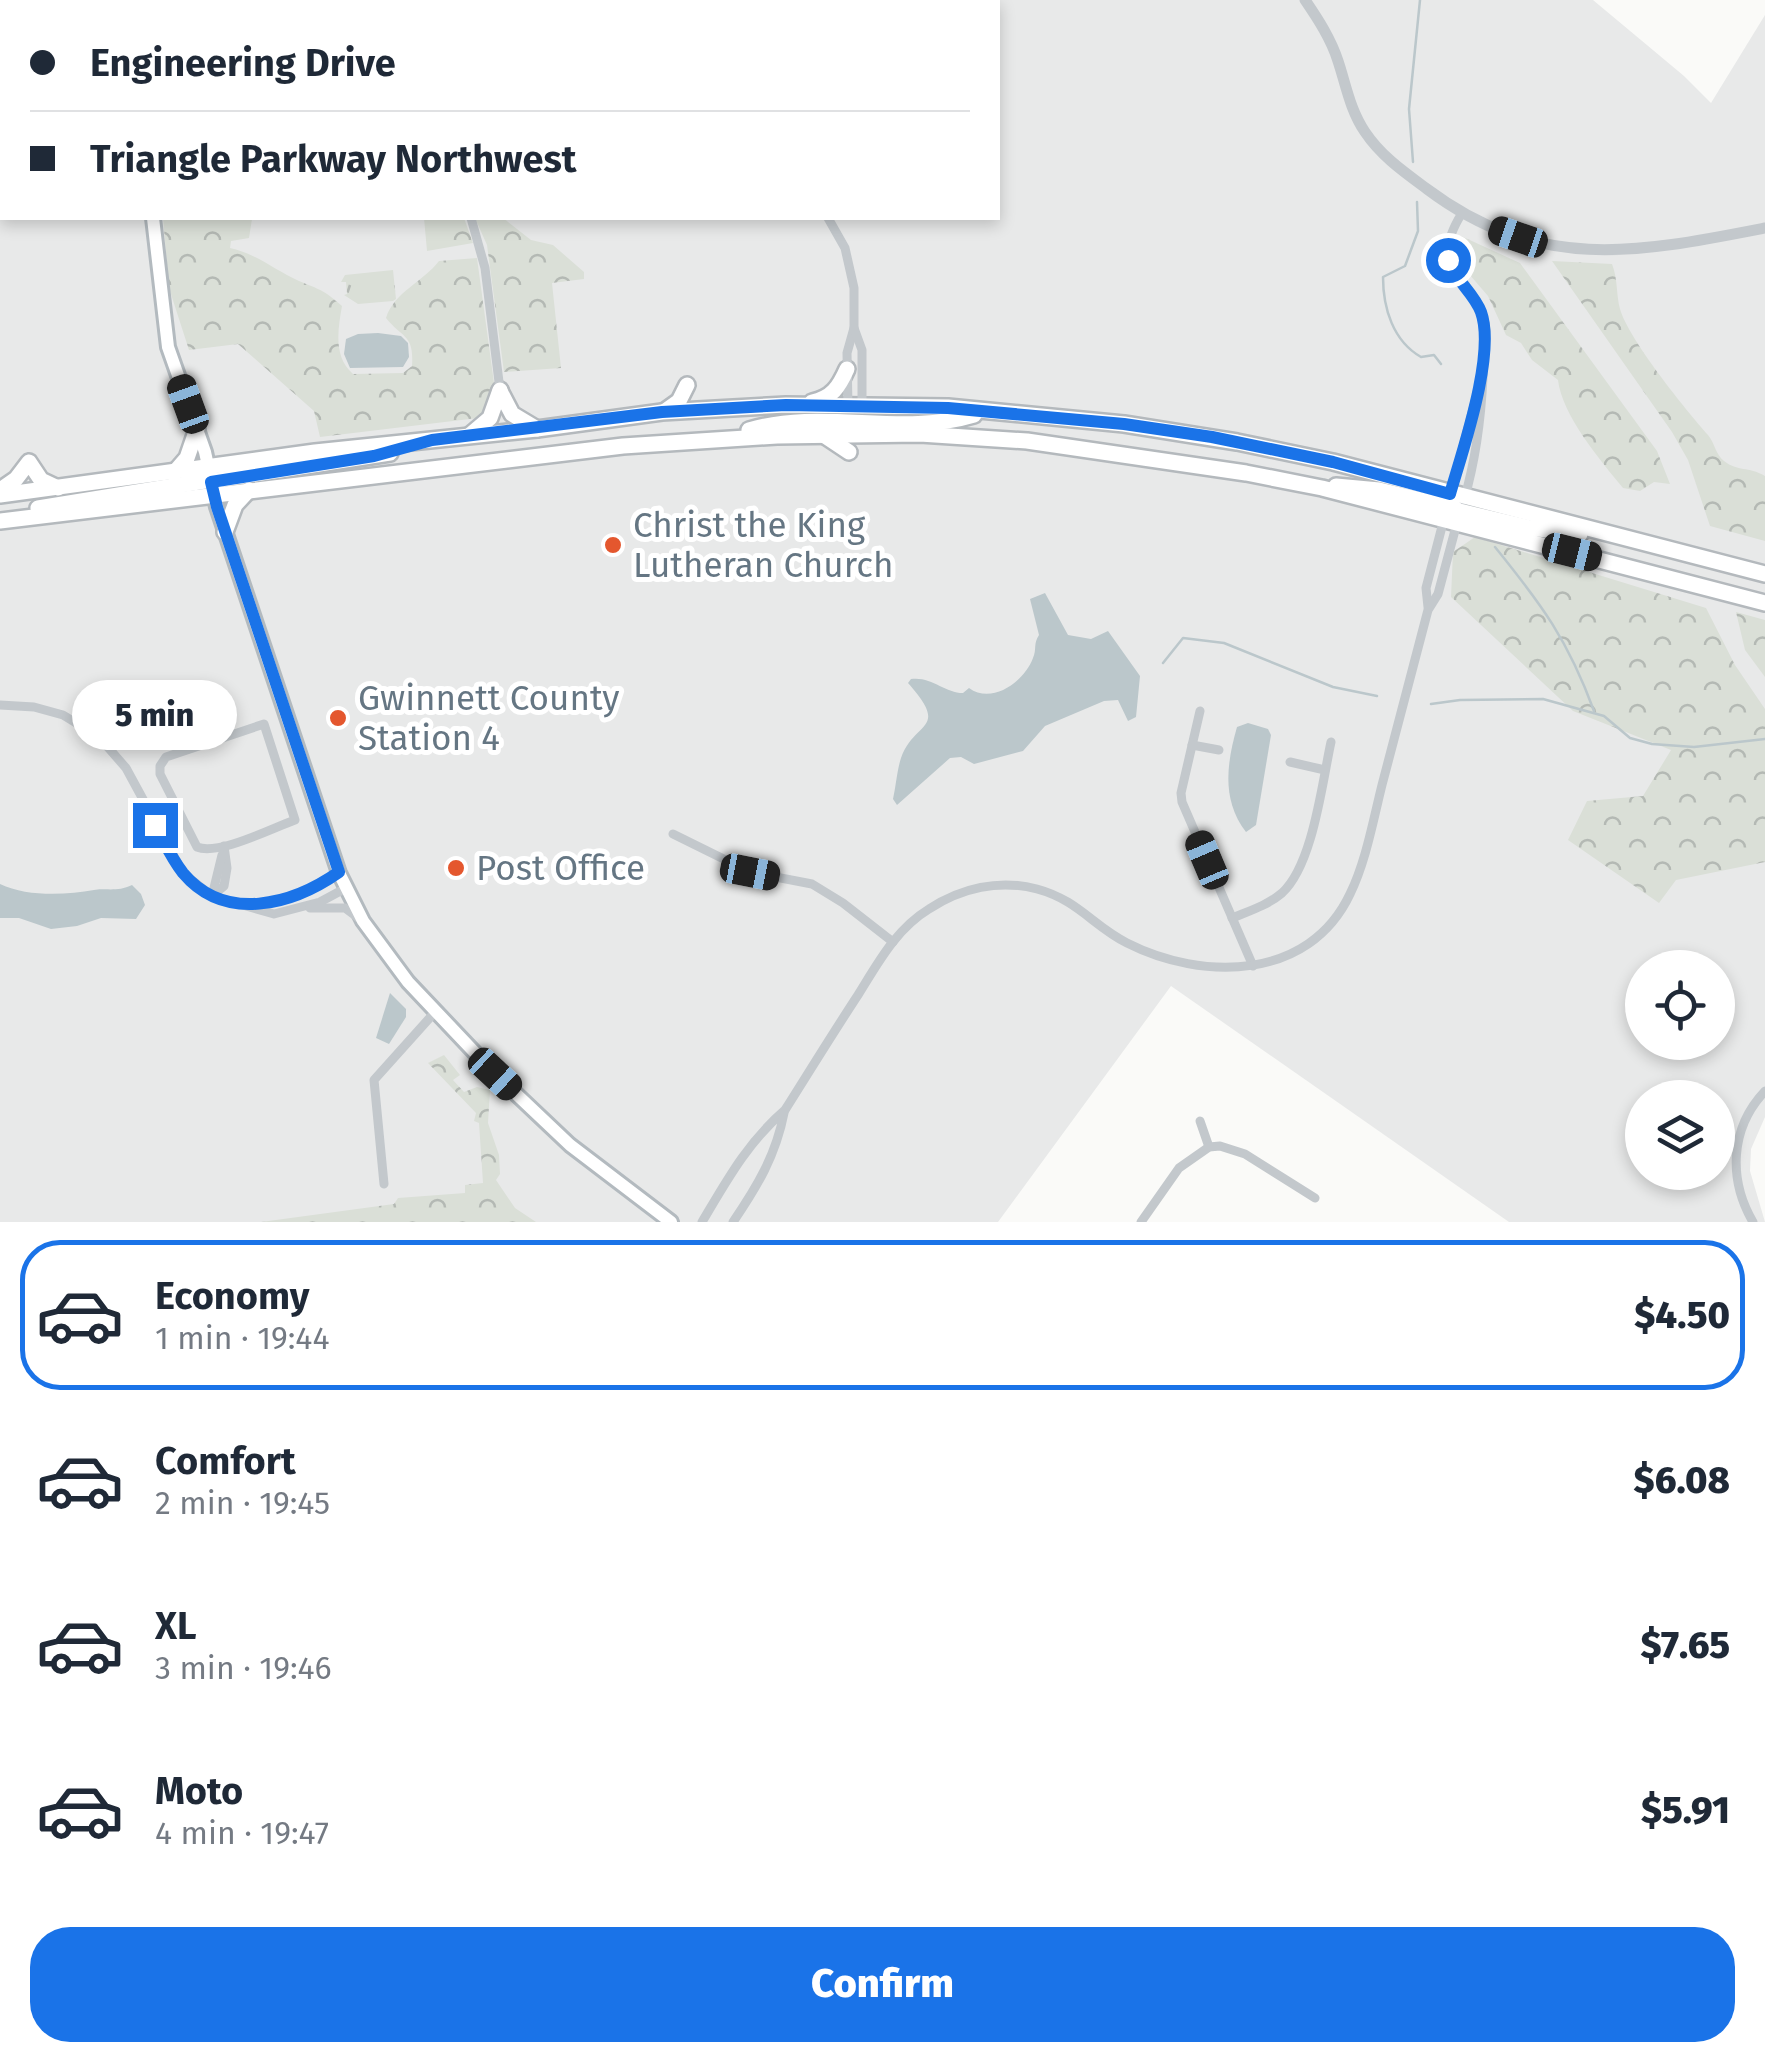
<!DOCTYPE html>
<html lang="en">
<head>
<meta charset="utf-8">
<style>
	body { margin:0; font-family:"Fira Sans",sans-serif; background:#f6f6f7; color:#1f2937; height:100vh; display:flex; flex-direction:column; font-size:38px; white-space:nowrap }
	* { box-sizing:border-box; margin:0 }
	p { font-size:32px; color:#747a83 }
	.icon { flex:none; width:55px; height:55px; fill:none; stroke:currentColor; stroke-width:2; stroke-linecap:round; stroke-linejoin:round }
	.map { position:relative; height:1222px; overflow:hidden }
	.drawer { display:flex; flex-direction:column; background:#fff; flex:1 }
	.drawer>* { flex:none }
	.banner { position:absolute; left:0px; top:0px; width:1000px; height:220px; box-shadow:0 5px 15px #0003; display:grid; align-content:center; height:220px; padding:0 30px; background:#fff }
	.controls { position:absolute; left:1625px; top:950px; display:grid; gap:20px }
	.controls a { display:grid; place-items:center; width:110px; height:110px; border-radius:50%; background:#fff; box-shadow:0 5px 15px #0003; font-size:50px }
	.end { position:absolute; width:45px; height:45px; margin:-22px; border:12px solid #1a73e8; background:#fff; box-shadow:0 0 0 5px #fff }
	.from { border-radius:50% }
	.bubble { position:absolute; height:70px; border-radius:35px; background:#fff; box-shadow:0 5px 15px #0003; font-size:32px; font-weight:800; line-height:70px; text-align:center }
	.car { position:absolute; width:30px; height:60px; margin:-30px -15px; border-radius:12px; box-shadow:0 0 8px 2px #0007; background:linear-gradient(#222 24%,#8ab4d8 0 40%,#222 0 76%,#8ab4d8 0 86%,#222 0) }
	.banner b { display:flex; align-items:center; gap:35px; height:95px; font-size:38px }
	.banner b+b { border-top:2px solid #e0e1e3 }
	.banner i { width:25px; height:25px; background:#1f2937 }
	ul { padding:18px 0 0; list-style:none }
	li { display:flex; align-items:center; gap:30px; height:150px; margin:0 20px 15px; padding:0 10px; border:5px solid transparent; border-radius:40px }
	li div { flex:1 }
	li b { display:block; font-size:38px }
	li em { font-style:normal; font-weight:800 }
	li.on { border-color:#1a73e8 }
	li>.icon { width:90px; height:90px; stroke-width:1.5 }
	.button { display:flex; gap:20px; margin-top:auto; padding:20px 30px }
	.button a { flex:1; height:115px; border-radius:40px; background:#1a73e8; color:#fff; font-size:40px; font-weight:800; line-height:115px; text-align:center }
	.map>svg:first-child { display:block }
</style>
</head>
<body>
<div class="map">
<svg width="1765" height="1222" viewBox="0 0 1765 1222">
	<defs>
		<pattern id="grass-tufts" width="24" height="20" patternUnits="userSpaceOnUse" patternTransform="scale(2.5)"><rect width="24" height="20" fill="#dadfd7"/><path d="M3 7l-1-3M5 7V3M7 7l1-3M15 17l-1-3M17 17v-4M19 17l1-3" fill="none" stroke="#b4b9b4"/></pattern>
		<pattern id="forest-crowns" width="20" height="18" patternUnits="userSpaceOnUse" patternTransform="scale(2.5)"><rect width="20" height="18" fill="#dadfd7"/><path d="M2 6a3 3 0 1 1 6 0M12 15a3 3 0 1 1 6 0" fill="none" stroke="#b4b9b4"/></pattern>
	</defs>
	<rect width="100%" height="100%" fill="#fafaf8"/>
	<!-- built -->
	<path fill="#e8e9e9" fill-rule="evenodd" d="M0 0H1593L1684 76 1711 103 1765 15V1117L1751 1149 1750 1171 1765 1222H1509L1171 986 998 1222H0ZM2 2H998V218H2ZM1642 968H1718V1042H1642ZM1642 1098H1718V1172H1642Z"/>
	<!-- grass -->
	<path fill="url(#grass-tufts)" d="M393 270 396 299 393 301 358 304 344 295 347 294 346 282H341L345 275Z"/>
	<!-- forest -->
	<g fill="url(#forest-crowns)">
		<path d="M163 218 252 219 249 238 231 241 230 248C257 254 274 270 299 281 320 290 323 289 342 306 338 329 333 357 353 374L403 373 412 366C414 334 403 339 386 318 394 292 423 282 439 261L477 258 494 383 493 404 478 418 320 437 314 411 238 344 189 350 169 288Z"/>
		<path d="M424 218H464L473 243 427 251Z"/>
		<path d="M475 218H503L531 240 553 245 584 272V279L552 283 561 368 504 372 487 245Z"/>
		<path d="M1461 236 1520 263 1657 451 1670 484 1654 482 1640 491 1623 488C1600 460 1562 415 1558 380L1532 360 1521 343 1506 335 1488 296 1457 260Z"/>
		<path d="M1552 261 1612 264C1618 279 1616 294 1620 309 1629 340 1686 410 1708 435 1715 443 1715 454 1724 461 1738 472 1748 466 1765 476V541L1710 526 1688 460 1672 432Z"/>
		<path d="M1475 537 1706 608 1735 665 1765 709V862L1676 880 1659 903 1568 840 1587 801 1643 796 1671 750 1573 711 1451 597 1453 552Z"/>
		<path d="M1736 612 1765 620V677L1745 650Z"/>
		<path d="M444 1055 460 1075 453 1080 464 1092 477 1087 490 1090 488 1123 499 1155 500 1174 496 1180 515 1208 536 1222H261L394 1204 398 1198 465 1193V1185L483 1183 479 1123 474 1121 476 1113 428 1063Z"/>
	</g>
	<!-- water -->
	<g fill="#bbc7cb">
		<path d="M378 333 401 336 408 343 409 357 403 367 350 368 344 354 346 339 358 334Z"/>
		<path d="M1045 593 1068 635 1091 639 1108 631 1140 676 1136 717 1128 721 1118 700 1104 701 1045 726 1023 751 974 764 961 757 950 758 897 805 893 799C896 786 897 770 901 758 914 720 951 731 908 683L911 679C931 676 945 693 963 693L969 688C992 705 1024 682 1033 658 1037 649 1033 644 1039 635L1030 599Z"/>
		<path d="M1248 723 1268 729 1271 735 1256 825 1246 832C1221 800 1227 762 1237 727Z"/>
		<path d="M0 884C27 897 66 895 94 890 108 888 118 892 132 885L141 894 145 905 136 919 101 918 77 926 51 929 19 918H0Z"/>
		<path d="M390 993 406 1009V1017L389 1044 376 1038Z"/>
	</g>
	<g fill="none" stroke-linecap="round" stroke-linejoin="round">
		<!-- stream -->
		<g stroke="#bbc7cb" stroke-width="2.5">
			<path d="M1413 162 1409 109 1420 0"/>
			<path d="M1417 202 1418 231 1405 266 1383 277C1383 308 1393 341 1421 357L1434 355 1441 364"/>
			<path d="M1495 547C1542 605 1568 640 1594 711"/>
			<path d="M1163 663 1183 638 1224 643 1333 687 1377 696"/>
			<path d="M1431 704 1460 700 1543 699 1604 716 1630 738 1652 744 1694 747 1765 739"/>
		</g>
		<defs>
			<g id="secondary">
				<path d="M185 2 186 0"/>
				<path d="M153 218 168 347 205 452 217 507 339 873 363 921 408 982 495 1074 570 1145 671 1222"/>
			</g>
			<g id="trunk">
				<path d="M500 391 512 414 537 429"/>
				<path d="M812 402C832 398 839 387 847 369"/>
				<path d="M665 411 679 401 687 385"/>
				<path d="M749 430C822 408 901 437 974 415"/>
				<path d="M470 435 490 418 500 390"/>
				<path d="M825 436 849 452"/>
				<path d="M174 473 187 458 197 429"/>
				<path d="M211 481 390 453"/>
				<path d="M1336 486 1379 490 1455 508"/>
				<path d="M0 490 16 479 29 462 41 480 58 488"/>
				<path d="M0 495 315 452 537 429 662 412 786 405 948 407 1124 424 1237 442 1333 462 1765 574"/>
				<path d="M38 508 211 480"/>
				<path d="M1447 508 1530 528 1580 534"/>
				<path d="M0 521 623 446 777 436 920 434 1027 441 1246 473 1322 488 1765 603"/>
				<path d="M225 532 235 505 249 490"/>
			</g>
		</defs>
		<!-- secondary casing -->
		<use href="#secondary" stroke="#b3babf" stroke-width="18"/>
		<!-- trunk casing -->
		<use href="#trunk" stroke="#b4b9bd" stroke-width="20"/>
		<!-- minor -->
		<g stroke="#c3c8cc" stroke-width="9">
			<path d="M610 0 613 2"/>
			<path d="M582 2 583 0"/>
			<path d="M1462 213C1421 280 1480 274 1486 330 1487 346 1484 361 1483 377 1481 419 1476 459 1464 500"/>
			<path d="M471 218 485 268 500 390"/>
			<path d="M828 218 845 248 854 288V328L847 353 848 408"/>
			<path d="M854 328 862 350V409"/>
			<path d="M1450 496 1478 390"/>
			<path d="M1428 607 1426 588 1445 515"/>
			<path d="M0 705 34 707 63 715 99 737 126 768 183 873 212 896 274 914 320 902 346 888"/>
			<path d="M1200 711 1181 793 1182 802 1253 966"/>
			<path d="M264 724 295 820C272 828 218 856 197 847L160 774V766L166 757Z"/>
			<path d="M1192 745 1219 750"/>
			<path d="M1290 762 1325 770"/>
			<path d="M673 834 750 872 812 884 843 903 893 942"/>
			<path d="M212 896 224 886 227 868 224 846"/>
			<path d="M212 896 222 855"/>
			<path d="M255 906 309 891 339 873"/>
			<path d="M310 908H345L361 920"/>
			<path d="M1232 918C1249 911 1268 905 1282 893 1313 865 1322 783 1331 742"/>
			<path d="M1200 1121 1209 1147"/>
			<path d="M384 1184 374 1080 435 1012"/>
			<path d="M702 1222C727 1180 747 1143 785 1110 809 1072 833 1033 858 995 878 963 896 929 929 909 961 888 999 879 1037 889 1078 900 1093 926 1127 943 1202 981 1309 981 1350 894 1366 861 1373 821 1382 785 1397 727 1413 669 1428 610L1438 594 1458 519"/>
			<path d="M733 1222C757 1187 776 1155 784 1113"/>
			<path d="M1141 1222 1179 1168 1209 1147 1220 1146 1245 1154 1315 1198"/>
			<path d="M1753 1222C1728 1179 1730 1128 1765 1091"/>
		</g>
		<!-- tertiary -->
		<path stroke="#c3c8cc" stroke-width="11" d="M1305 0C1318 19 1331 39 1338 61 1346 85 1350 110 1365 132 1381 156 1404 172 1427 189 1539 273 1637 253 1765 228"/>
		<!-- secondary -->
		<use href="#secondary" stroke="#fff" stroke-width="12"/>
		<!-- trunk -->
		<use href="#trunk" stroke="#fff" stroke-width="15"/>
	</g>
	<g fill="none" stroke-linecap="round" stroke-linejoin="round">
		<!-- route -->
		<path stroke="#1a73e8" stroke-width="12" d="M155 825C164 841 171 858 183 873 225 923 292 905 339 872L217 507 211 482 374 456 432 440 662 412 786 405 948 408 1124 424 1212 437 1333 462 1450 494C1463 449 1496 354 1481 312 1474 293 1455 280 1448 260"/>
	</g>
	<!-- markers -->
	<g fill="#e4572e" stroke="#fff" stroke-width="4">
		<circle cx="613" cy="545" r="10"/>
		<circle cx="338" cy="718" r="10"/>
		<circle cx="456" cy="868" r="10"/>
	</g>
	<g text-anchor="middle" stroke-width="10" stroke-linejoin="round" paint-order="stroke">
		<!-- poi labels -->
		<g font-size="35" fill="#657683" stroke="#fff" text-anchor="start">
			<text x="633" y="537">Christ the King<tspan x="633" dy="40">Lutheran Church</tspan></text>
			<text x="358" y="710">Gwinnett County<tspan x="358" dy="40">Station 4</tspan></text>
			<text x="476" y="880">Post Office</text>
		</g>
	</g>
</svg>
<div class="controls">
<a><svg class="icon" aria-label="locate" viewBox="0 0 24 24"><circle cx="12" cy="12" r="6"/><path d="M12 2v4M12 18v4M2 12h4M18 12h4"/></svg></a>
<a><svg class="icon" aria-label="layers" viewBox="0 0 24 24"><path d="M12 4l9 5-9 5-9-5zM3 14l9 5 9-5"/></svg></a>
</div>
<i class="end from" style="left:1448px;top:260px"></i>
<i class="end" style="left:155px;top:825px"></i>
<div class="bubble" style="left:72px;top:680px;width:165px">5 min</div>
<i class="car" style="left:1518px;top:237px;rotate:289deg"></i>
<i class="car" style="left:188px;top:404px;rotate:340deg"></i>
<i class="car" style="left:1572px;top:552px;rotate:104deg"></i>
<i class="car" style="left:1207px;top:860px;rotate:337deg"></i>
<i class="car" style="left:750px;top:872px;rotate:101deg"></i>
<i class="car" style="left:495px;top:1074px;rotate:133deg"></i>
<div class="banner">
<b><i class="from"></i>Engineering Drive</b>
<b><i></i>Triangle Parkway Northwest</b>
</div>
</div>
<section class="drawer">
<ul>
<li class="on"><svg class="icon" aria-label="car" viewBox="0 0 24 24"><path d="M5 17H2v-5l4-1 3-4h7l3 4 3 1v5h-3M9 17h6M6 11h13"/><circle cx="7" cy="17" r="2"/><circle cx="17" cy="17" r="2"/></svg><div><b>Economy</b><p>1 min · 19:44</p></div><em>$4.50</em></li>
<li><svg class="icon" aria-label="car" viewBox="0 0 24 24"><path d="M5 17H2v-5l4-1 3-4h7l3 4 3 1v5h-3M9 17h6M6 11h13"/><circle cx="7" cy="17" r="2"/><circle cx="17" cy="17" r="2"/></svg><div><b>Comfort</b><p>2 min · 19:45</p></div><em>$6.08</em></li>
<li><svg class="icon" aria-label="car" viewBox="0 0 24 24"><path d="M5 17H2v-5l4-1 3-4h7l3 4 3 1v5h-3M9 17h6M6 11h13"/><circle cx="7" cy="17" r="2"/><circle cx="17" cy="17" r="2"/></svg><div><b>XL</b><p>3 min · 19:46</p></div><em>$7.65</em></li>
<li><svg class="icon" aria-label="car" viewBox="0 0 24 24"><path d="M5 17H2v-5l4-1 3-4h7l3 4 3 1v5h-3M9 17h6M6 11h13"/><circle cx="7" cy="17" r="2"/><circle cx="17" cy="17" r="2"/></svg><div><b>Moto</b><p>4 min · 19:47</p></div><em>$5.91</em></li>
</ul>
<div class="button"><a>Confirm</a></div>
</section>
</body>
</html>
